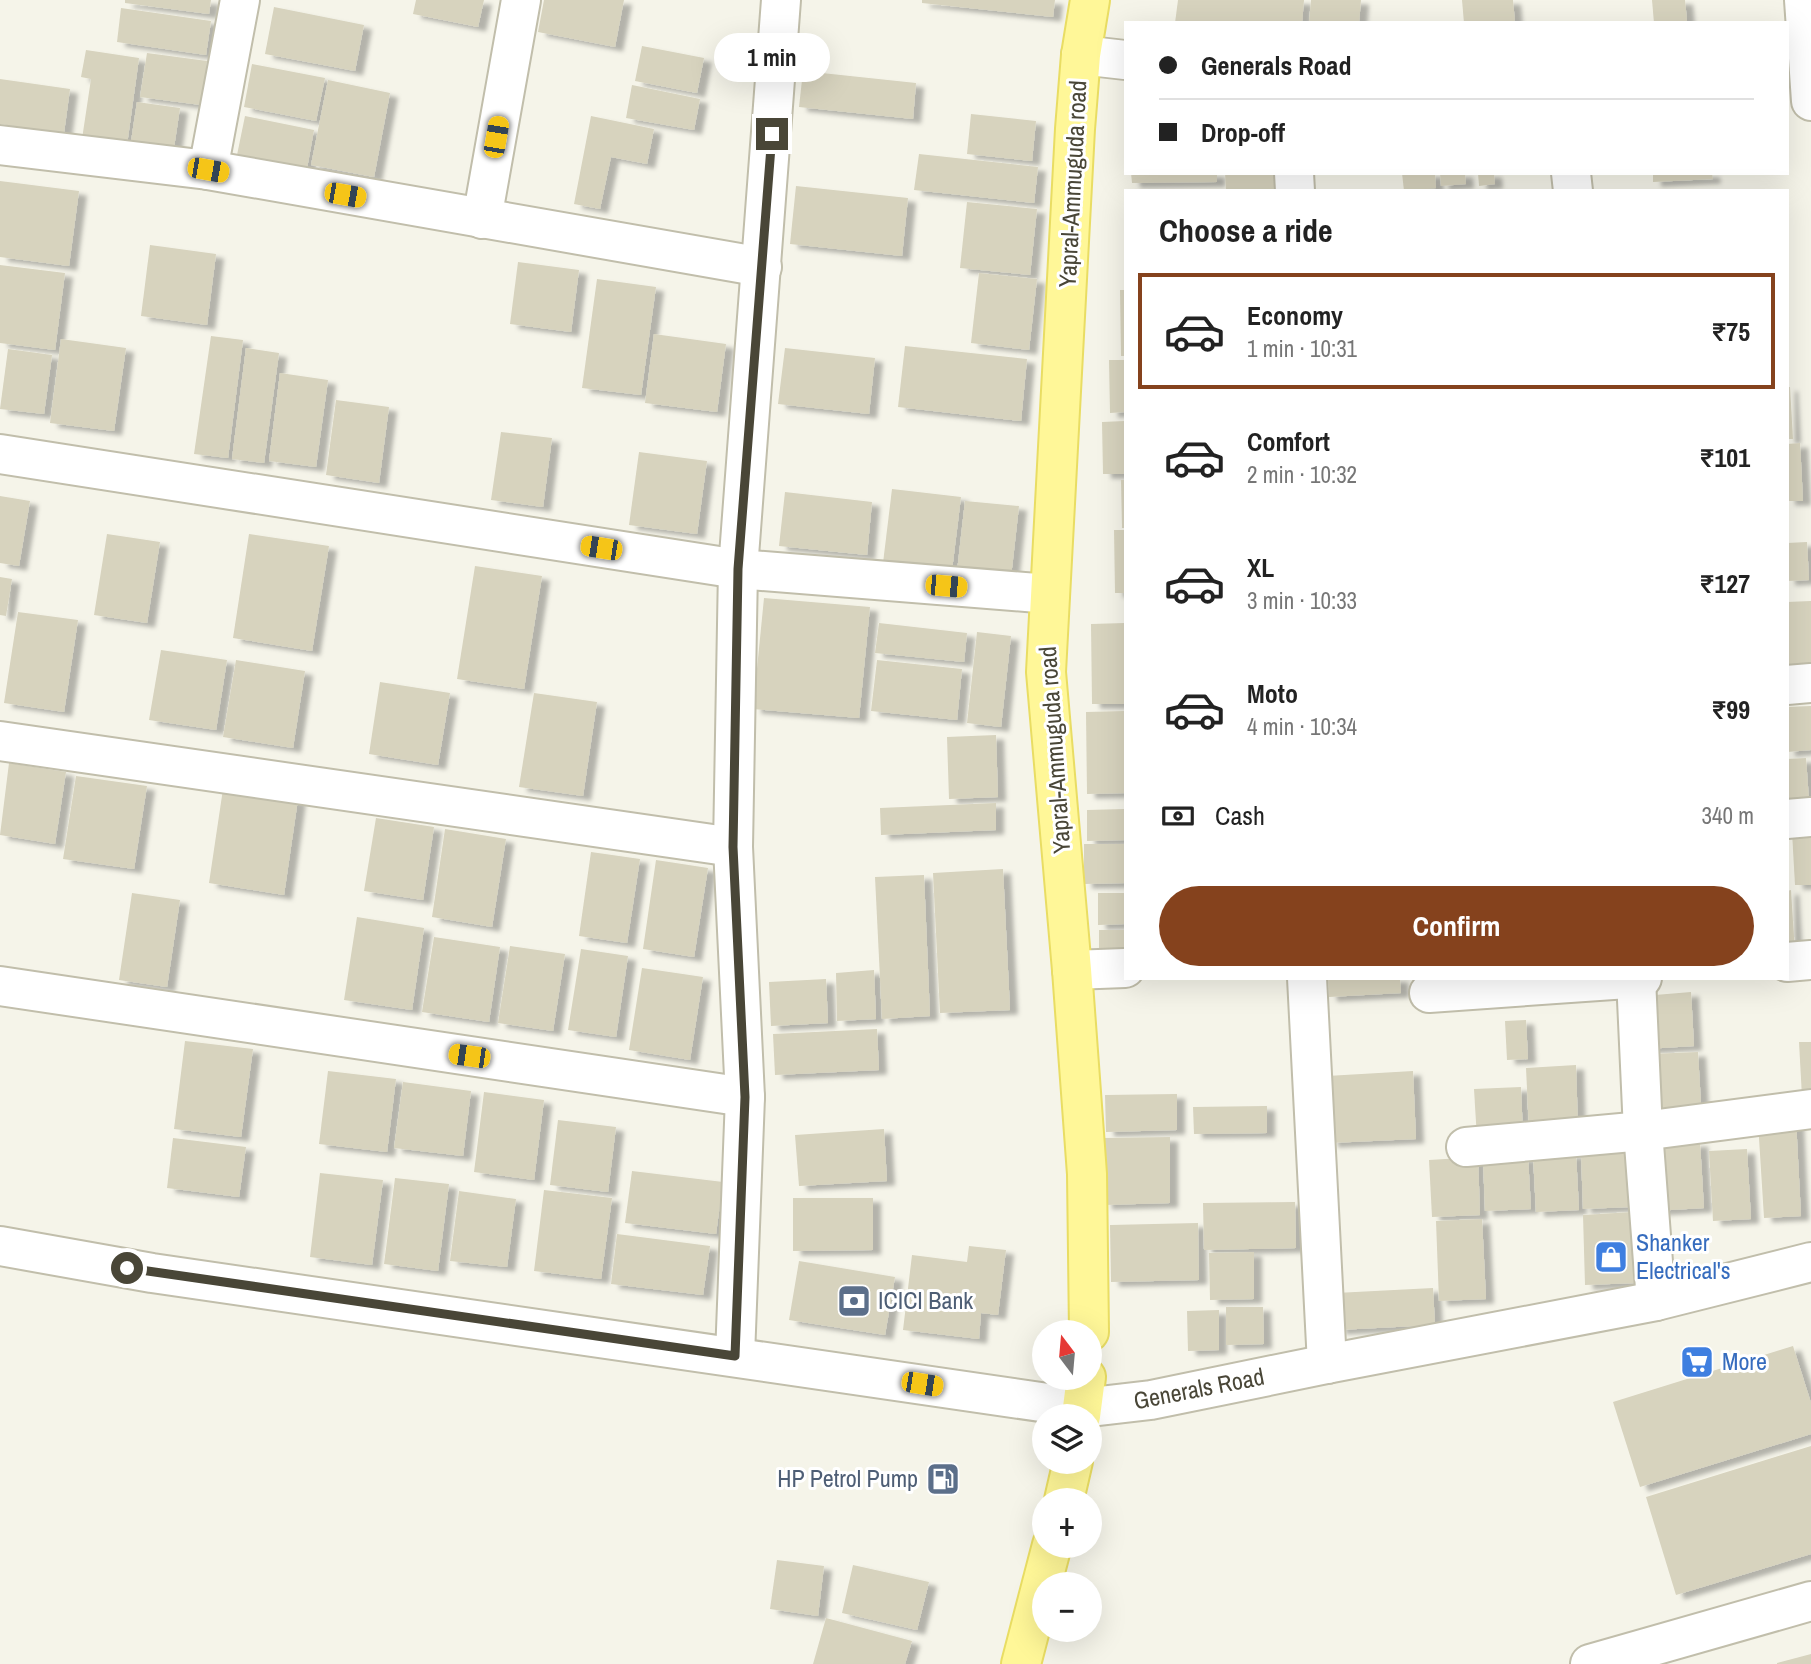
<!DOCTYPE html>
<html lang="en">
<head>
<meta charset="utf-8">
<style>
	body { margin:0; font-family:"Archivo Narrow",sans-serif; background:#f6f6f6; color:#222; height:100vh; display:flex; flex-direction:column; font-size:26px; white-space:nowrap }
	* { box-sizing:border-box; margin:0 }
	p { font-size:23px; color:#767676 }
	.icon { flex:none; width:38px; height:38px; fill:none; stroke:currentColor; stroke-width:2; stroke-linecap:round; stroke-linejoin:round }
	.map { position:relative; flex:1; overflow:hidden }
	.drawer { position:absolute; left:1124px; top:189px; width:665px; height:791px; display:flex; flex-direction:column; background:#fff; border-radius:0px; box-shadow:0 7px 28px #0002 }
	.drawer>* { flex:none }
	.top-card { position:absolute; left:1124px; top:21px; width:665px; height:154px; border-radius:0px; box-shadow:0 7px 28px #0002; display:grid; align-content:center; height:154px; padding:0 35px; background:#fff }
	.needle { width:46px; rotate:344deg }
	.buttons { position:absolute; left:1032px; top:1320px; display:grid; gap:14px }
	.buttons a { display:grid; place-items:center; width:70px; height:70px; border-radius:50%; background:#fff; box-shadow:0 7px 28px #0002; font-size:35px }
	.end { position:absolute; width:32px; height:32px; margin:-16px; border:9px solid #494637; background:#fff; box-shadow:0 0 0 4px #fff }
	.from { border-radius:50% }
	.bubble { position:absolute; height:49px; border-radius:24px; background:#fff; box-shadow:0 7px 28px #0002; font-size:23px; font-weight:700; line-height:49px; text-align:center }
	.car { position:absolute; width:21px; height:42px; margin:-21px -10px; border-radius:9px; box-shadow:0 0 5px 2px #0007; background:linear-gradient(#f5c518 24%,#345 0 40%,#f5c518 0 76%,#345 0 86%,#f5c518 0) }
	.top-card b { display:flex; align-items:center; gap:24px; height:66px; font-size:26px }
	.top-card b+b { border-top:2px solid #e0e0e0 }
	.top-card i { width:18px; height:18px; background:#222 }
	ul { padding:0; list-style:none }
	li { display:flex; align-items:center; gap:21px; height:116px; margin:0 14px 10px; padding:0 21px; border:4px solid transparent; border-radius:0px }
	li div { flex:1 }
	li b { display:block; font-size:26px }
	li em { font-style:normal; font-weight:700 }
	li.selected { border-color:#85421d }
	li>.icon { width:63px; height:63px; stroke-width:1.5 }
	h2 { padding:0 35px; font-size:32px; line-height:84px }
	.pay { display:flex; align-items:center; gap:18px; height:77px; padding:0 35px; font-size:26px }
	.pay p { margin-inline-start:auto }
	.primary-button { display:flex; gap:14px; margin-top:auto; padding:14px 35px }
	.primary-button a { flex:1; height:80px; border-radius:42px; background:#85421d; color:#fff; font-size:28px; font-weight:700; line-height:80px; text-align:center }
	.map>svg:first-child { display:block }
</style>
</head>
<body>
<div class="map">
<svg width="1811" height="1664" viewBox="0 0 1811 1664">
	<defs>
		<filter id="shadow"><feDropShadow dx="8" dy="4.5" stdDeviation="2" flood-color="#0004"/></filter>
	</defs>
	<rect width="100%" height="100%" fill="#f5f4e9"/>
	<!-- building -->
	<g fill="#d7d3be" filter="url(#shadow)">
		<path d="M125 0H211L209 14 125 3Z"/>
		<path d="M416 0H484L478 27 413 14Z"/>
		<path d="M544 0H624L615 47 538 32Z"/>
		<path d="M922 0H1055L1053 17 922 3Z"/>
		<path d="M1178 0H1304L1302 23H1175Z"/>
		<path d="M1311 0H1361L1359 23H1309Z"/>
		<path d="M1462 0H1513L1515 23H1464Z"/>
		<path d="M1652 0H1685L1687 21 1654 23Z"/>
		<path d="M274 7 364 25 355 71 265 54Z"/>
		<path d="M121 8 211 21 206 55 117 42Z"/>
		<path d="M642 46 704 58 697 93 635 81Z"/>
		<path d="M86 50 139 58 127 145 82 139 91 79 81 77Z"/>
		<path d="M147 53 207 61 201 105 140 97Z"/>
		<path d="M252 64 325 78 316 121 244 107Z"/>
		<path d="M803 71 916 83 913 119 799 107Z"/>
		<path d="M0 79 70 89 64 133 0 124Z"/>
		<path d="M328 80 390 93 374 177 311 165Z"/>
		<path d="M632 85 700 99 694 130 626 118Z"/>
		<path d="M137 102 180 108 173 154 130 148Z"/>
		<path d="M971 114 1036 121 1032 161 967 154Z"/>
		<path d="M245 116 314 130 306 174 236 160Z"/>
		<path d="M591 116 654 129 647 164 611 157 600 209 574 204Z"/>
		<path d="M919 154 1038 167 1034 203 914 190Z"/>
		<path d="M1131 173H1217V182L1132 183Z"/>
		<path d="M1225 173H1281V191H1226Z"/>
		<path d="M1402 173H1435L1436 188 1404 191Z"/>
		<path d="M1440 173H1465L1466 184 1441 186Z"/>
		<path d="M1478 173H1494L1495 184 1479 186Z"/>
		<path d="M1653 173H1712L1713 179 1653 182Z"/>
		<path d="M0 181 79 191 69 266 0 257Z"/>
		<path d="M796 186 908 198 902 256 790 244Z"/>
		<path d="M967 202 1037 209 1030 275 960 268Z"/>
		<path d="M150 245 216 254 207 325 141 316Z"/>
		<path d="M518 262 579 270 571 332 510 324Z"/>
		<path d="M0 265 65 273 55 350 0 343Z"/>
		<path d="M979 273 1037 279 1029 350 971 343Z"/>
		<path d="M597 279 656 287 641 395 582 388Z"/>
		<path d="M1120 290H1125V356H1121Z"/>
		<path d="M654 334 726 344 717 412 645 403Z"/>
		<path d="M211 336 243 340 228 458 194 454Z"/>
		<path d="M61 339 126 348 114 431 50 423Z"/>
		<path d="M905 346 1027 359 1021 421 898 407Z"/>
		<path d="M246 348 279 353 264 463 232 459Z"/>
		<path d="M785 348 875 358 869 414 778 404Z"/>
		<path d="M8 349 52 355 44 414 0 409Z"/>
		<path d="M1109 360H1125V412L1110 413Z"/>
		<path d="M280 373 328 380 316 467 269 461Z"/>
		<path d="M1787 387H1790L1793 439H1787Z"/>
		<path d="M336 400 389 407 379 483 326 475Z"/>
		<path d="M1125 421V474H1103L1102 422Z"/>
		<path d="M501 432 552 438 543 507 491 500Z"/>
		<path d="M1800 443 1803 501H1787V444Z"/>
		<path d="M639 452 707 461 697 534 629 525Z"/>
		<path d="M1121 480H1125V528H1122Z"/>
		<path d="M892 489 961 497 952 570 883 563Z"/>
		<path d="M785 492 872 502 867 555 779 546Z"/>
		<path d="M0 496 30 501 19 566 0 563Z"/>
		<path d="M965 501 1019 506 1011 577 957 572Z"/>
		<path d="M1114 530H1125V593H1115Z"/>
		<path d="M107 534 160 542 147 623 94 615Z"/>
		<path d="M249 534 329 546 312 651 233 638Z"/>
		<path d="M1807 542 1809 580 1787 581V543Z"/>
		<path d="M475 566 542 576 524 689 457 679Z"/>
		<path d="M0 577 12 579 6 616 0 615Z"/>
		<path d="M764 598 870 607 859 718 753 709Z"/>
		<path d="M1811 601V674L1787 676V602Z"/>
		<path d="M18 612 78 620 64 712 4 703Z"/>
		<path d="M879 623 967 633 964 662 875 653Z"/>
		<path d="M1125 623V704H1092L1091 624Z"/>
		<path d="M977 632 1011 636 1001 727 967 723Z"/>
		<path d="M161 650 227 660 216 730 149 720Z"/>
		<path d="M236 660 305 671 293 748 223 737Z"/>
		<path d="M877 660 962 669 957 720 871 711Z"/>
		<path d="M380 682 450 693 438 765 369 754Z"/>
		<path d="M534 693 597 702 583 796 519 787Z"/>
		<path d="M1811 706V750L1787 752V707Z"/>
		<path d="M1125 711V793L1087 794 1086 712Z"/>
		<path d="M996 735 998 797 949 799 947 737Z"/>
		<path d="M1806 758 1810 815 1787 816V759Z"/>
		<path d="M9 763 66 772 55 844 0 835Z"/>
		<path d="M76 776 147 786 134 869 63 859Z"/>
		<path d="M223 789 298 799 284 895 209 883Z"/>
		<path d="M996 803V830L881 835 880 808Z"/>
		<path d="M1125 809V840L1087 841V810Z"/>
		<path d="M376 818 434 827 423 900 364 891Z"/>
		<path d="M445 829 506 839 492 927 432 917Z"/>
		<path d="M1811 831V885H1795L1792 832Z"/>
		<path d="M1084 844H1125V883L1084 884Z"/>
		<path d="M591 852 640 859 627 943 579 936Z"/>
		<path d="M656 860 708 868 694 957 643 949Z"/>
		<path d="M1003 869 1010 1010 940 1013 933 873Z"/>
		<path d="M924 875 930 1016 882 1019 875 877Z"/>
		<path d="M1791 890 1795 953H1787V891Z"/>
		<path d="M132 893 180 900 167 987 119 980Z"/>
		<path d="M1098 893H1125V924L1098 925Z"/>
		<path d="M357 917 424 928 412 1010 344 1000Z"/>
		<path d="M1099 930H1125V960L1099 961Z"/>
		<path d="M434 937 500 947 489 1022 422 1012Z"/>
		<path d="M510 946 565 954 553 1031 498 1023Z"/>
		<path d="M581 949 628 956 616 1037 568 1030Z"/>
		<path d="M642 968 703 977 690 1060 629 1050Z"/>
		<path d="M874 970 876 1019 837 1021 836 973Z"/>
		<path d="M1328 978H1400L1401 993 1329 997Z"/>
		<path d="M826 979 828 1023 771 1026 769 982Z"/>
		<path d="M1691 992 1694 1046 1646 1049 1643 996Z"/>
		<path d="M1526 1020 1528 1059 1507 1060 1505 1021Z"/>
		<path d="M877 1029 879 1070 775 1075 773 1034Z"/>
		<path d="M185 1041 253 1049 241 1137 174 1129Z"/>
		<path d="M1799 1042H1811V1097H1802Z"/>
		<path d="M1698 1052 1701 1105 1654 1108 1651 1054Z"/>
		<path d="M1576 1065 1578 1129 1529 1132 1526 1068Z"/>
		<path d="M328 1071 396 1079 387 1152 319 1144Z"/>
		<path d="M1413 1071 1416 1139 1330 1143 1327 1076Z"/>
		<path d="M403 1082 471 1091 463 1156 394 1148Z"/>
		<path d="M1521 1087 1523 1136 1477 1139 1474 1089Z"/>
		<path d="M484 1092 544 1100 534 1180 474 1172Z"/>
		<path d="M1177 1094V1130L1106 1132 1105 1095Z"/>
		<path d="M1267 1106V1133L1194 1134 1193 1107Z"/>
		<path d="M558 1120 616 1127 608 1192 550 1185Z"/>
		<path d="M1796 1120 1801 1216 1764 1218 1758 1122Z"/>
		<path d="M884 1129 887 1181 799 1186 795 1135Z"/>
		<path d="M1170 1137V1203L1104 1205 1103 1138Z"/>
		<path d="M173 1138 246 1147 239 1197 167 1188Z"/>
		<path d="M1700 1142 1704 1208 1655 1211 1651 1145Z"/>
		<path d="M1747 1149 1751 1219 1713 1221 1709 1151Z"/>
		<path d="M1628 1151 1631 1207 1583 1209 1581 1153Z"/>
		<path d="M1576 1153 1579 1210 1536 1212 1533 1155Z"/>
		<path d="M1528 1156 1531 1209 1485 1211 1483 1158Z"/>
		<path d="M1478 1157 1480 1215 1432 1217 1429 1160Z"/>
		<path d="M632 1171 723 1182 716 1234 625 1223Z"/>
		<path d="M320 1173 383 1180 372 1265 310 1257Z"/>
		<path d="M395 1178 449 1184 438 1271 384 1264Z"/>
		<path d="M544 1190 612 1198 601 1279 534 1271Z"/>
		<path d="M459 1191 516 1199 507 1267 450 1261Z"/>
		<path d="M793 1198H873V1250L793 1251Z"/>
		<path d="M1295 1202 1296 1248 1204 1250 1203 1203Z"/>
		<path d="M1633 1212 1636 1283 1585 1285 1583 1215Z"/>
		<path d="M1482 1219 1486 1299 1439 1301 1436 1221Z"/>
		<path d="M1198 1223 1199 1280 1111 1282 1110 1225Z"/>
		<path d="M617 1234 710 1246 703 1295 611 1284Z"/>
		<path d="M969 1246 1006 1250 998 1315 981 1313 979 1339 903 1330 912 1255 967 1262Z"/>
		<path d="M1254 1252V1299L1210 1300 1209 1253Z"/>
		<path d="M799 1261 895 1277 885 1335 789 1320Z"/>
		<path d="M1433 1288 1435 1325 1338 1330 1336 1293Z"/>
		<path d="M1226 1307H1263L1264 1344 1226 1345Z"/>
		<path d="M1219 1310V1350L1188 1351 1187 1311Z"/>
		<path d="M1793 1346 1811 1403V1434L1640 1487 1613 1402Z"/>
		<path d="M1811 1446V1554L1676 1595 1646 1497Z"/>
		<path d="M777 1560 824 1566 818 1616 770 1609Z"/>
		<path d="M853 1565 929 1582 917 1630 842 1613Z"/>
		<path d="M826 1618 912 1641 905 1664H813Z"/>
		<path d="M1811 1654V1664H1777V1663Z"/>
	</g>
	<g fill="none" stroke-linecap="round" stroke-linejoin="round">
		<defs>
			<g id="minor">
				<path d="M1804 0 1811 101"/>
				<path d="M1081 55 1125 60"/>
				<path d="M0 145 208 170 762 267"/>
				<path d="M208 170 240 0"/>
				<path d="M1294 173 1295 191"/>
				<path d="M1571 173 1573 191"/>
				<path d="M482 219 521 0"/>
				<path d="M0 454 738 569 1050 594"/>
				<path d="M1787 685 1811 683"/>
				<path d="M0 741 733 847"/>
				<path d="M1787 819 1811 817"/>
				<path d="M1787 962 1811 960"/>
				<path d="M1072 970 1125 968"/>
				<path d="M1307 978 1327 1364"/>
				<path d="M1636 978 1643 1131 1656 1301"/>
				<path d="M0 986 745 1097"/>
				<path d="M1429 993 1642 978"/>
				<path d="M1466 1147 1643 1131 1811 1109"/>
				<path d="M0 1246 152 1273 1082 1408 1151 1400 1327 1364 1656 1301 1811 1262"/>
				<path d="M735 1356 745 1097 733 847 738 569 781 0"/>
				<path d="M1590 1664 1811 1601"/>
			</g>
			<g id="major">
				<path d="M1089 1332 1087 1174 1072 970 1046 672 1075 129 1081 55 1090 0"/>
				<path d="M1081 1416 1086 1377"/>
				<path d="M1064 1500 1073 1461"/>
				<path d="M1021 1664 1052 1545"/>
			</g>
		</defs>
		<!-- minor casing -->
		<use href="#minor" stroke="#c1beab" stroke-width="42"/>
		<!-- major casing -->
		<use href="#major" stroke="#e9dd63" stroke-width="42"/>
		<!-- minor -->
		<use href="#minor" stroke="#fff" stroke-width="38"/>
		<!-- major -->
		<use href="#major" stroke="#fff798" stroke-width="38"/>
	</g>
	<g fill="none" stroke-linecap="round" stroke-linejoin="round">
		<!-- route -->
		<path stroke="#494637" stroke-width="9" d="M127 1268 735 1356 745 1097 733 847 738 569 772 134"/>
	</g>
	<!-- icons -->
	<defs>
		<symbol id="shop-square" viewBox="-11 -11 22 22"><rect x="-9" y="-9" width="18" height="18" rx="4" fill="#3f7fe0" stroke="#fff"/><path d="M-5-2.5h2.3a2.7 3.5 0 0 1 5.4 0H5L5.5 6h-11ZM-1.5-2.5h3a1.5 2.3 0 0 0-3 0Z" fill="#fff"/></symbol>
		<symbol id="bank-square" viewBox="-11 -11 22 22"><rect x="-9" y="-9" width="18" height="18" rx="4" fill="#5c6f8a" stroke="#fff"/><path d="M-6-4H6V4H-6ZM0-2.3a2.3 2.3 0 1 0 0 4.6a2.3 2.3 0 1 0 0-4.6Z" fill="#fff"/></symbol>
		<symbol id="supermarket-square" viewBox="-11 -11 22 22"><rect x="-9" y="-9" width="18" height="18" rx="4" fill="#3f7fe0" stroke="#fff"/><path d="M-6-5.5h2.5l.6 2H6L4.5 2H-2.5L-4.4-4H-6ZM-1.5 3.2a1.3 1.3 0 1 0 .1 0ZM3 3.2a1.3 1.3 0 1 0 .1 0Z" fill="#fff"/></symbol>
		<symbol id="fuel-square" viewBox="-11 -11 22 22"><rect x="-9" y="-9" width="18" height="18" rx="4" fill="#5c6f8a" stroke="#fff"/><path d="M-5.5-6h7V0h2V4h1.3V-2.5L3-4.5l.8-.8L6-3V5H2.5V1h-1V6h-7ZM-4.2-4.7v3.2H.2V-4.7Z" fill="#fff"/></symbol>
	</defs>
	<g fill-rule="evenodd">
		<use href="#shop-square" x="1592" y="1238" width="38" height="38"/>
		<use href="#bank-square" x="835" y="1282" width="38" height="38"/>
		<use href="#supermarket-square" x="1678" y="1343" width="38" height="38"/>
		<use href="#fuel-square" x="924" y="1460" width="38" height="38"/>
	</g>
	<g text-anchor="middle" stroke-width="6" stroke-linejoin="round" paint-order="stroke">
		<!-- street labels -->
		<g font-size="24" fill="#494637" stroke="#fff">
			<text transform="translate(1073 184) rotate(-87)" y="8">Yapral-Ammuguda road</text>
			<text transform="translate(1055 750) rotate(-94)" y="8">Yapral-Ammuguda road</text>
			<text transform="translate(1199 1389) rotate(-11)" y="8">Generals Road</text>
		</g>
		<!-- shop labels -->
		<g font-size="24" fill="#366cbe" stroke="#fff" text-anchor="start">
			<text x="1636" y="1251">Shanker<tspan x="1636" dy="28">Electrical's</tspan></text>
			<text x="1722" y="1370">More</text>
		</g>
		<!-- service labels -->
		<g font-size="24" fill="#4e5e75" stroke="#fff" text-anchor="start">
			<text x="878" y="1309">ICICI Bank</text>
			<text x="918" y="1487" text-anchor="end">HP Petrol Pump</text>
		</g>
	</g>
</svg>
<div class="buttons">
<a><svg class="needle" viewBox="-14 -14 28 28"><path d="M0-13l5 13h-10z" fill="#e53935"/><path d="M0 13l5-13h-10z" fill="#767676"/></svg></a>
<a><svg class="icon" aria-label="layers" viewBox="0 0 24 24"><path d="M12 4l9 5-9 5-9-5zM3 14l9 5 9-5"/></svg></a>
<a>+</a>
<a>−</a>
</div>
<i class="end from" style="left:127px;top:1268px"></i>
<i class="end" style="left:772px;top:134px"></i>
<div class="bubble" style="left:714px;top:33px;width:116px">1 min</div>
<i class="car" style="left:496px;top:137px;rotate:10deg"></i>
<i class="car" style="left:208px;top:170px;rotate:100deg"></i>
<i class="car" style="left:345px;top:195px;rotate:100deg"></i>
<i class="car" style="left:601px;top:548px;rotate:279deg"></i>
<i class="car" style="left:946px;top:586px;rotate:95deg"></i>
<i class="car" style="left:469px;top:1056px;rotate:278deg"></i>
<i class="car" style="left:922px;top:1384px;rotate:99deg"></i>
<div class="top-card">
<b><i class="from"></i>Generals Road</b>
<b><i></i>Drop-off</b>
</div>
<section class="drawer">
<h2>Choose a ride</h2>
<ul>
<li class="selected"><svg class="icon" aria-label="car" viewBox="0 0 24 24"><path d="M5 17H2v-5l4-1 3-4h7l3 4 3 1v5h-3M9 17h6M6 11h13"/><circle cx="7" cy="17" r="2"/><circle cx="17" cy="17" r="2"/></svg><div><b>Economy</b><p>1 min · 10:31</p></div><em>₹75</em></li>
<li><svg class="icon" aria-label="car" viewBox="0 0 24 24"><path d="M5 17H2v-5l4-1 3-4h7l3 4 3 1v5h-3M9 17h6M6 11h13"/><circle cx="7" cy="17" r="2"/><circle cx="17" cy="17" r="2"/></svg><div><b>Comfort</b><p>2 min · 10:32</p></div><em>₹101</em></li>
<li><svg class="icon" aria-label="car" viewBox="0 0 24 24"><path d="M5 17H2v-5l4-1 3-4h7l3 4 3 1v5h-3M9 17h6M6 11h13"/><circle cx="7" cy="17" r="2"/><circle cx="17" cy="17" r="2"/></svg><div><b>XL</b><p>3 min · 10:33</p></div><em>₹127</em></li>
<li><svg class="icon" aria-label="car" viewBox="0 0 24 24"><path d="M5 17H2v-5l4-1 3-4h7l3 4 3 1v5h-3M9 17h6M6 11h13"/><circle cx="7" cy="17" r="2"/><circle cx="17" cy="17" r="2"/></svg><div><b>Moto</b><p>4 min · 10:34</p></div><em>₹99</em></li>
</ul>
<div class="pay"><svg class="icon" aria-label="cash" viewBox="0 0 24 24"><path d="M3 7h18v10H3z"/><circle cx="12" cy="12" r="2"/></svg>Cash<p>340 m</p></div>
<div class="primary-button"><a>Confirm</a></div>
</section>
</div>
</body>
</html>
